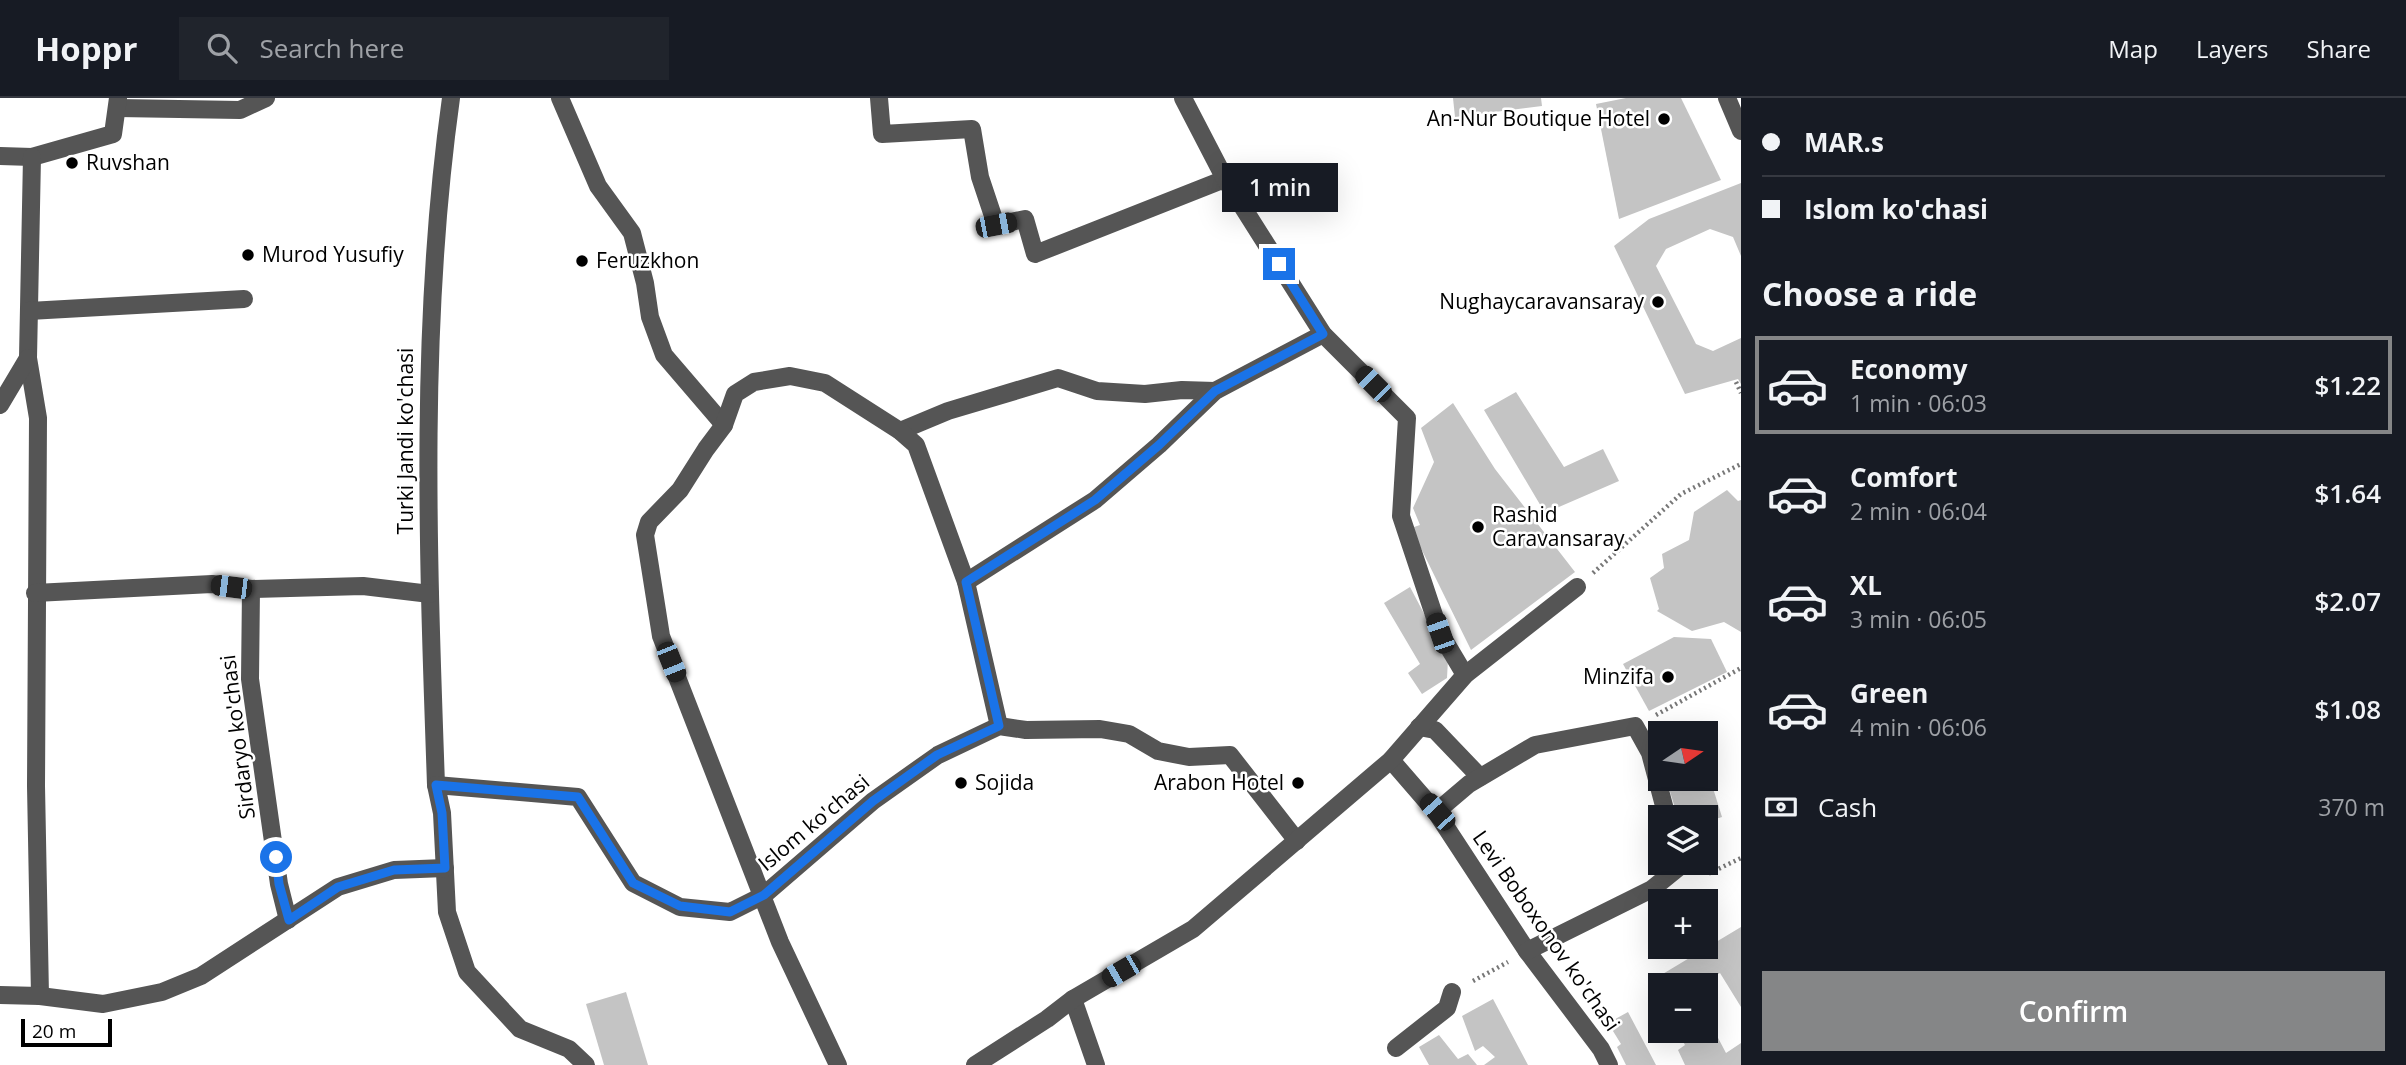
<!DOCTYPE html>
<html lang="en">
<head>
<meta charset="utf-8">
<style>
	body { margin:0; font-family:"Open Sans",sans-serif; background:#20242c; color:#f1f3f6; height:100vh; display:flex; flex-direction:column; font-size:26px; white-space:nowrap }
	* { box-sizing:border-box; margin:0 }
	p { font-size:23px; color:#9ea1a6 }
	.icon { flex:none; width:38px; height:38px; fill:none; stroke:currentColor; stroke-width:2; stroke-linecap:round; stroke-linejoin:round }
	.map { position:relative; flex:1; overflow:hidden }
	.sheet { display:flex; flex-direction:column; background:#171b24; width:665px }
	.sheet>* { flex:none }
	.hud { display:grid; align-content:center; height:154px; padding:0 21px; background:#171b24 }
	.needle { width:46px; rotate:77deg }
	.fabs { position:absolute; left:1648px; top:623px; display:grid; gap:14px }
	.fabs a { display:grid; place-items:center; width:70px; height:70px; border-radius:0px; background:#171b24; box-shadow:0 7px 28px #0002; font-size:35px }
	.scale { position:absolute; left:21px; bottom:18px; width:91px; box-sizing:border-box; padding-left:7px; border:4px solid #000; border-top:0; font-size:19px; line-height:24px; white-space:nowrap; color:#000; -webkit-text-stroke:5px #fff; paint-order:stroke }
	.end { position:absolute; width:32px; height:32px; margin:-16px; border:9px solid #1a73e8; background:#fff; box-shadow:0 0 0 4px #fff }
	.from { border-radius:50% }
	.bubble { position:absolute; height:49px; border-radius:0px; background:#171b24; box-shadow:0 7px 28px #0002; font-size:23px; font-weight:600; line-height:49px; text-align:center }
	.car { position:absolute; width:21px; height:42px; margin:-21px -10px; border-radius:9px; box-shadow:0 0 5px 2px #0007; background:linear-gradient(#222 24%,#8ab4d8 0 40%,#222 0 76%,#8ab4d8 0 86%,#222 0) }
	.hud b { display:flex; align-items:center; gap:24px; height:66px; font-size:26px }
	.hud b+b { border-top:2px solid #363941 }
	.hud i { width:18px; height:18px; background:#f1f3f6 }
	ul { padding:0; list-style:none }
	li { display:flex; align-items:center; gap:21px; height:98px; margin:0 14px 10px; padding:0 7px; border:4px solid transparent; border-radius:0px }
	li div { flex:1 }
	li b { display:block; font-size:26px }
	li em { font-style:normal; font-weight:600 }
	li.on { border-color:#858687 }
	li>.icon { width:63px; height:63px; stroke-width:1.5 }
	h2 { padding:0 21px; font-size:32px; line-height:84px }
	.pay { display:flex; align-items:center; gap:18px; height:77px; padding:0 21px; font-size:26px }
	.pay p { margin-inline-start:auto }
	.action { display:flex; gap:14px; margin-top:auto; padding:14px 21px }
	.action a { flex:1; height:80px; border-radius:0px; background:#858687; color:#fff; font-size:28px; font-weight:600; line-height:80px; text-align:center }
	header { display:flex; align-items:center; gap:42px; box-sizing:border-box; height:98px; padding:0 35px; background:#171b24; border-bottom:2px solid #363941 }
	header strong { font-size:33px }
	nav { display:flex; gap:38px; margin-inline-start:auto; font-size:24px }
	.search { width:490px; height:63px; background:#20242c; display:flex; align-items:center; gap:18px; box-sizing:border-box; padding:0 24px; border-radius:0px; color:#9ea1a6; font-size:26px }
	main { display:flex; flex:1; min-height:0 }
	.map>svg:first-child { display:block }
</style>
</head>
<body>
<header>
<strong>Hoppr</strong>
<div class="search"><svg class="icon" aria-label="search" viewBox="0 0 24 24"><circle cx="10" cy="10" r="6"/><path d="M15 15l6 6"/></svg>Search here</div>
<nav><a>Map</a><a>Layers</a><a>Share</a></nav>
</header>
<main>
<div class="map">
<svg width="1741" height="967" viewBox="0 0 1741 967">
	<rect width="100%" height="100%" fill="#fff"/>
	<!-- building -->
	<g fill="#c4c4c4">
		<path d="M1453 0H1541L1542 8 1455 19Z"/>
		<path d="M1626 0H1681L1721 82 1619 121 1596 6Z"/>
		<path d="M1741 85V158L1733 139 1710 131 1666 151 1656 168 1696 246 1713 253 1741 240V286L1738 281 1685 296 1614 148 1649 121Z"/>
		<path d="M1516 294 1564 369 1603 351 1619 383 1545 415 1484 312Z"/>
		<path d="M1453 305 1495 371 1575 474 1471 552 1411 430 1420 427 1413 410 1434 364 1421 330Z"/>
		<path d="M1727 392 1738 403 1741 402V534L1724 524 1692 533 1657 513 1659 511 1650 480 1664 470 1662 456 1689 442 1694 414Z"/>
		<path d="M1410 489 1448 561 1447 580 1422 596 1408 575 1420 566 1384 505Z"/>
		<path d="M1674 539 1711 541 1727 574 1649 613 1623 566Z"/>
		<path d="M1707 671 1722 719 1706 724V719H1678L1666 681H1706Z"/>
		<path d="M1741 829V909L1720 875 1698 887H1661V902L1651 883Z"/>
		<path d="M626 894 648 967H604L586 906Z"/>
		<path d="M1493 901 1528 967H1484L1495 959 1483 948 1475 953 1462 918Z"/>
		<path d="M1628 914 1656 967H1626L1617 949 1621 946 1608 925Z"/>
		<path d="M1706 917 1726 955 1741 945V967H1685L1678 952 1685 947 1677 933H1706Z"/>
		<path d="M1439 937 1458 961 1468 956 1477 967H1429L1419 949Z"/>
	</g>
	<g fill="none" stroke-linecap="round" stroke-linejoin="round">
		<!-- path -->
		<g stroke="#777" stroke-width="4.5" stroke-dasharray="2 3.5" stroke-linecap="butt">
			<path d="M1736 284 1741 295"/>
			<path d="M1593 475 1681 396 1741 366"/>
			<path d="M1656 617 1741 570"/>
			<path d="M1704 772 1710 775 1741 760"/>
			<path d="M1473 883 1508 864"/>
		</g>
		<!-- minor -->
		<g stroke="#555" stroke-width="18">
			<path d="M451 0C419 228 428 458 436 687L442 715 447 814 467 874 520 931 569 951 586 967"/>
			<path d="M560 0 598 88 632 135 645 185 650 219 664 257 724 327"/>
			<path d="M879 0 882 36 972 31 980 79 996 127 1025 121 1035 156 1225 81"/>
			<path d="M1183 0 1225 81 1323 236 1407 320 1401 418 1440 535 1465 577"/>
			<path d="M1727 0 1741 33"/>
			<path d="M118 10 240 12 266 0"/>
			<path d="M0 58 32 59 113 36 118 0"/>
			<path d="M32 59 28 260 38 320 36 688 40 898"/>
			<path d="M29 213 244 201"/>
			<path d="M0 307 28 260"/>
			<path d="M900 333 948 313 1058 280 1097 293 1145 296 1182 292 1215 293"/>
			<path d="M966 484 1095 402 1159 347 1215 293 1323 236"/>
			<path d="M251 491 250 581 279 786 288 822"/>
			<path d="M35 495 212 486 251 491 363 488 430 496"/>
			<path d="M1419 629 1435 632 1480 679"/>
			<path d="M1391 662 1436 714 1527 853 1601 951 1609 967"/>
			<path d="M436 687 578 699 633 785 680 809 730 814 764 797 873 703 938 657 999 628 1026 632 1100 631 1129 636 1158 653 1189 659 1230 657 1297 743"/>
			<path d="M1436 714 1469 686 1535 647 1635 628 1650 655 1667 719"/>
			<path d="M1527 853 1652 791 1684 765"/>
			<path d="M0 897 40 898 103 906 162 894 201 878 338 789 394 772 445 770"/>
			<path d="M1073 901 1096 967"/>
			<path d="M1396 950 1447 910 1452 894"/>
			<path d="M838 967 780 844 661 538 645 437 649 424 680 392 706 351 724 327 735 296 754 284 790 278 825 285 900 333 916 347 966 484 999 628"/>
			<path d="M975 967 1047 921 1073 901 1193 831 1391 662 1465 577 1577 489"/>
		</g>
	</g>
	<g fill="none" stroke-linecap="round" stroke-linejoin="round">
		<!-- route -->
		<path stroke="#1a73e8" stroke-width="9" d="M276 759 279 786 289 822 338 789 394 772 445 770 442 715 436 687 578 699 633 785 680 808 730 814 764 797 873 703 937 657 999 628 966 484 1095 402 1159 347 1215 293 1323 236 1279 166"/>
	</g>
	<!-- markers -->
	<g fill="#000" stroke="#fff" stroke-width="2.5">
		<circle cx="1664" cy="21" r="7"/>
		<circle cx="72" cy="65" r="7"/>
		<circle cx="248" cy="157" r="7"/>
		<circle cx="582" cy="163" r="7"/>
		<circle cx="1658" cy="204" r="7"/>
		<circle cx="1478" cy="429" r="7"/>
		<circle cx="1668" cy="579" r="7"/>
		<circle cx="961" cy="685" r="7"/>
		<circle cx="1298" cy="685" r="7"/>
	</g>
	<g text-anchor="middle" stroke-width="5" stroke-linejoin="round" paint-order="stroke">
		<!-- poi labels -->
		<g font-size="21" fill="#000" stroke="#fff" text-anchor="start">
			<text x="1650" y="28" text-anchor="end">An-Nur Boutique Hotel</text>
			<text x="86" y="72">Ruvshan</text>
			<text x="262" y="164">Murod Yusufiy</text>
			<text x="596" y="170">Feruzkhon</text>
			<text x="1644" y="211" text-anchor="end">Nughaycaravansaray</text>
			<text x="1492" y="424">Rashid<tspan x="1492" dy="24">Caravansaray</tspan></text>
			<text x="1654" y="586" text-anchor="end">Minzifa</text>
			<text x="975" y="692">Sojida</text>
			<text x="1284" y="692" text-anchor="end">Arabon Hotel</text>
		</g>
		<!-- street labels -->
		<g font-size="21" fill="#000" stroke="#fff">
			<text transform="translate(406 343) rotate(-90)" y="7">Turki Jandi ko'chasi</text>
			<text transform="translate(238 639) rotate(-97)" y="7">Sirdaryo ko'chasi</text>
			<text transform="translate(814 725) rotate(-40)" y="7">Islom ko'chasi</text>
			<text transform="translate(1546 833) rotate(55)" y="7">Levi Boboxonov ko'chasi</text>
		</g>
	</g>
</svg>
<div class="fabs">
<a><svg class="needle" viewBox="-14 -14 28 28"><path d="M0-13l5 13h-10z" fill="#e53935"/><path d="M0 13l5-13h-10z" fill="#9ea1a6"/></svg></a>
<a><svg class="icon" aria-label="layers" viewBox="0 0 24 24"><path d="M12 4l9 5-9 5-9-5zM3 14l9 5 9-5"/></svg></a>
<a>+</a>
<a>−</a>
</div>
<div class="scale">20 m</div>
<i class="end from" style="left:276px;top:759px"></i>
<i class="end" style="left:1279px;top:166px"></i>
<div class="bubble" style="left:1222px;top:65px;width:116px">1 min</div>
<i class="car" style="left:996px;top:127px;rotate:79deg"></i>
<i class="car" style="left:1373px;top:286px;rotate:315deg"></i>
<i class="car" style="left:231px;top:489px;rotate:277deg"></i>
<i class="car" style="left:1440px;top:535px;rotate:341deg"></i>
<i class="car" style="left:671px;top:564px;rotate:158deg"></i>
<i class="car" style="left:1437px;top:714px;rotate:318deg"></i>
<i class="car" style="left:1121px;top:873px;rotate:240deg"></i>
</div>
<section class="sheet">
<div class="hud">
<b><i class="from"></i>MAR.s</b>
<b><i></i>Islom ko'chasi</b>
</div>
<h2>Choose a ride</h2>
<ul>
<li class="on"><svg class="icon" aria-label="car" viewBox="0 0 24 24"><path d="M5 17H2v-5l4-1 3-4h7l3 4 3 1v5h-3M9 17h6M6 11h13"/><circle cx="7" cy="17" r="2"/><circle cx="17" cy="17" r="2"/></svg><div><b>Economy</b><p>1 min · 06:03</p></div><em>$1.22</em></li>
<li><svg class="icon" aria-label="car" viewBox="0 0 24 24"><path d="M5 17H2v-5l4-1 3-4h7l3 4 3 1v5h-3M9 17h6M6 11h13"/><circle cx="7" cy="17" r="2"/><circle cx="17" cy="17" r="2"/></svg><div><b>Comfort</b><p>2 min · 06:04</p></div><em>$1.64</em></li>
<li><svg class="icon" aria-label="car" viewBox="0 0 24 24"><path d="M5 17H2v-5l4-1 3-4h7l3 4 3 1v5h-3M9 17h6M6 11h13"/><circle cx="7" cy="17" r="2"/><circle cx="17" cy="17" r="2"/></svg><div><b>XL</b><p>3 min · 06:05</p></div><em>$2.07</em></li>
<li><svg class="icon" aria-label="car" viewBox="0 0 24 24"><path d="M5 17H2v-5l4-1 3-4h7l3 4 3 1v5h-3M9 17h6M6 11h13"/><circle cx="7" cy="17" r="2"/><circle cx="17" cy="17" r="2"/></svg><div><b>Green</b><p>4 min · 06:06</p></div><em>$1.08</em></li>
</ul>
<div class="pay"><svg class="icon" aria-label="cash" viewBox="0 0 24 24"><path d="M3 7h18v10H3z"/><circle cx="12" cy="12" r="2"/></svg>Cash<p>370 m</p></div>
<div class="action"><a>Confirm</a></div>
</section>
</main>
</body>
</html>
